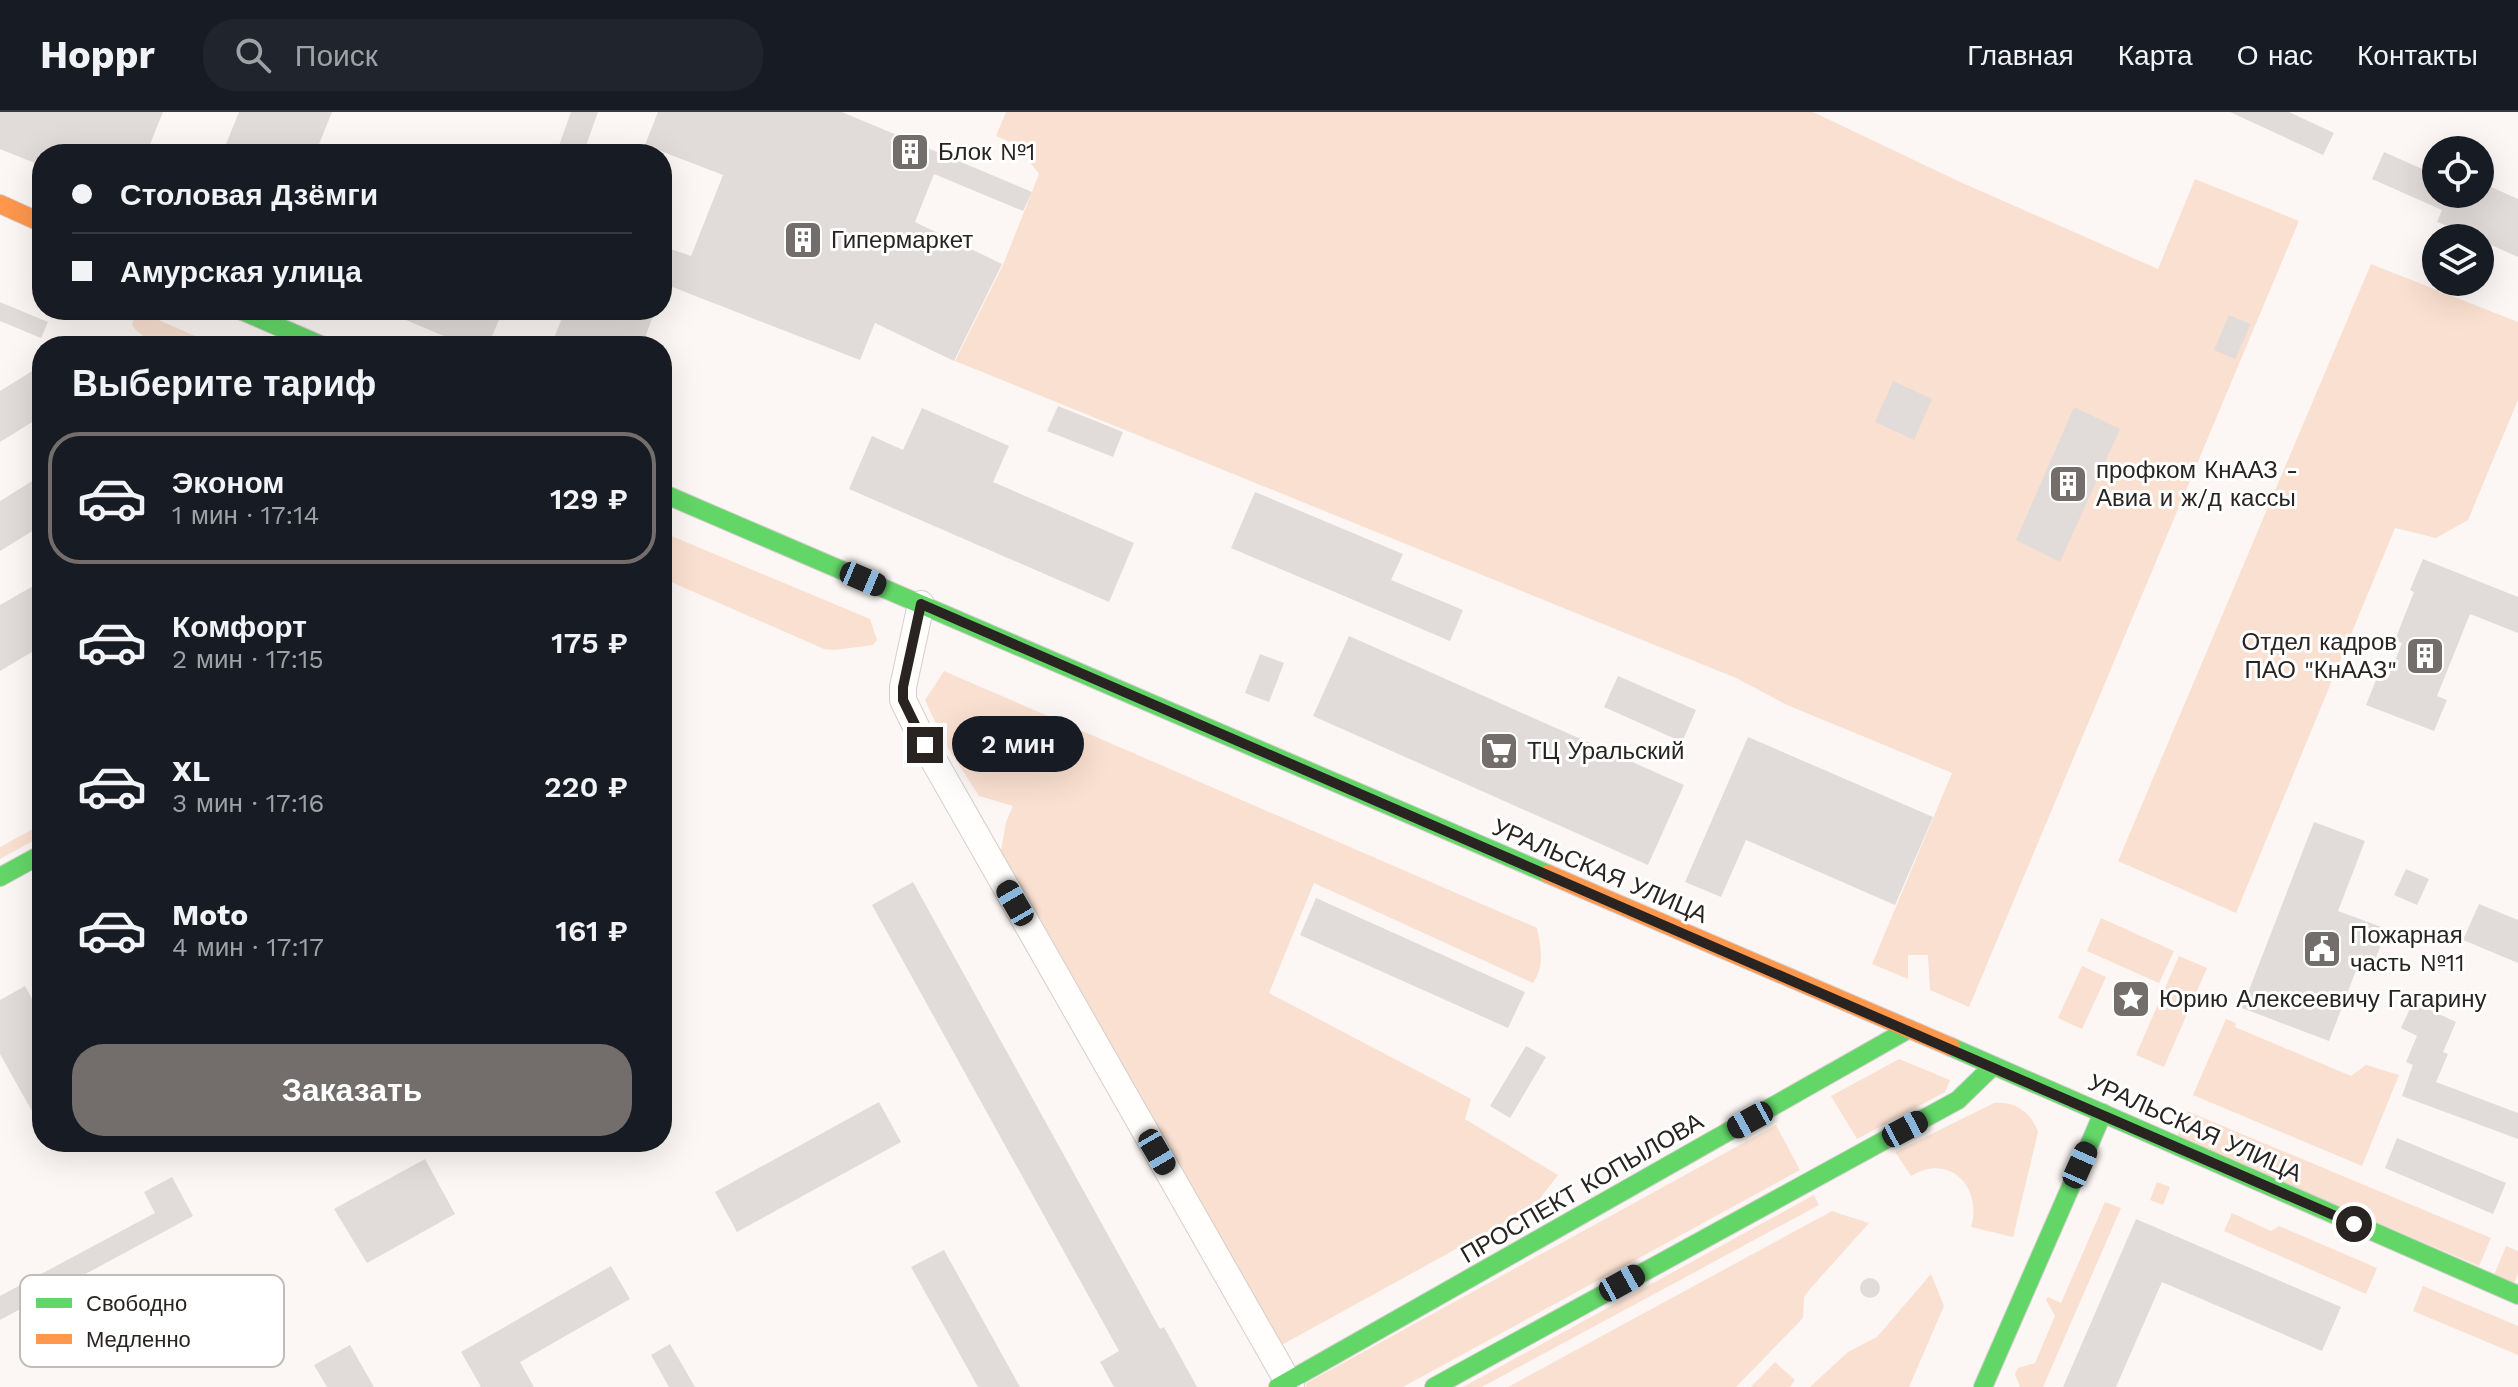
<!DOCTYPE html>
<html lang="ru">
<head>
<meta charset="utf-8">
<style>
	body { margin:0; font-family:"Work Sans",sans-serif; background:#20242c; color:#f1f3f6; height:100vh; display:flex; flex-direction:column; font-size:30px; white-space:nowrap }
	* { box-sizing:border-box; margin:0 }
	p { font-size:26px; color:#9ea1a6 }
	.icon { flex:none; width:44px; height:44px; fill:none; stroke:currentColor; stroke-width:2; stroke-linecap:round; stroke-linejoin:round }
	.map { position:relative; flex:1; overflow:hidden }
	.panel { position:absolute; left:32px; top:224px; width:640px; height:816px; display:flex; flex-direction:column; background:#171b24; border-radius:32px; box-shadow:0 8px 32px #0002 }
	.panel>* { flex:none }
	.top-card { position:absolute; left:32px; top:32px; width:640px; height:176px; border-radius:32px; box-shadow:0 8px 32px #0002; display:grid; align-content:center; height:176px; padding:0 40px; background:#171b24 }
	.fabs { position:absolute; left:2422px; top:24px; display:grid; gap:16px }
	.fabs a { display:grid; place-items:center; width:72px; height:72px; border-radius:50%; background:#171b24; box-shadow:0 8px 32px #0002; font-size:40px }
	.end { position:absolute; width:36px; height:36px; margin:-18px; border:10px solid #292421; background:#fff; box-shadow:0 0 0 4px #fff }
	.from { border-radius:50% }
	.bubble { position:absolute; height:56px; border-radius:28px; background:#171b24; box-shadow:0 8px 32px #0002; font-size:26px; font-weight:600; line-height:56px; text-align:center }
	.car { position:absolute; width:24px; height:48px; margin:-24px -12px; border-radius:10px; box-shadow:0 0 6px 2px #0007; background:linear-gradient(#222 24%,#8ab4d8 0 40%,#222 0 76%,#8ab4d8 0 86%,#222 0) }
	.top-card b { display:flex; align-items:center; gap:28px; height:76px; font-size:30px }
	.top-card b+b { border-top:2px solid #363941 }
	.top-card i { width:20px; height:20px; background:#f1f3f6 }
	ul { padding:0; list-style:none }
	li { display:flex; align-items:center; gap:24px; height:132px; margin:0 16px 12px; padding:0 24px; border:4px solid transparent; border-radius:32px }
	li div { flex:1 }
	li b { display:block; font-size:30px }
	li em { font-style:normal; font-weight:600 }
	li.active { border-color:#736e6b }
	li>.icon { width:72px; height:72px; stroke-width:1.5 }
	h2 { padding:0 40px; font-size:36px; line-height:96px }
	.button { display:flex; gap:16px; margin-top:auto; padding:16px 40px }
	.button a { flex:1; height:92px; border-radius:32px; background:#736e6b; color:#fff; font-size:32px; font-weight:600; line-height:92px; text-align:center }
	header { display:flex; align-items:center; gap:48px; box-sizing:border-box; height:112px; padding:0 40px; background:#171b24; border-bottom:2px solid #363941 }
	header strong { font-size:38px }
	nav { display:flex; gap:44px; margin-inline-start:auto; font-size:28px }
	.search { width:560px; height:72px; background:#20242c; display:flex; align-items:center; gap:20px; box-sizing:border-box; padding:0 28px; border-radius:32px; color:#9ea1a6; font-size:30px }
	.map>svg:first-child { display:block }
</style>
</head>
<body>
<header>
<strong>Hoppr</strong>
<div class="search"><svg class="icon" aria-label="search" viewBox="0 0 24 24"><circle cx="10" cy="10" r="6"/><path d="M15 15l6 6"/></svg>Поиск</div>
<nav><a>Главная</a><a>Карта</a><a>О нас</a><a>Контакты</a></nav>
</header>
<div class="map">
<svg width="2518" height="1275" viewBox="0 0 2518 1275">
	<rect width="100%" height="100%" fill="#fcf7f4"/>
	<!-- green -->
	<g fill="#fae0d0">
		<path d="M1006 0H1813L1958 69 2158 157 2195 67 2299 109 1969 895 1930 878 1928 843H1908V867L1872 852 1952 661 1787 593 1736 566 955 249 1003 153 1039 62 1017 33 996 24Z"/>
		<path d="M2371 152 2518 210V288L2468 408 2436 426 2395 416 2236 801 2118 749Z"/>
		<path d="M135 203H147L195 224 199 233C175 235 147 234 132 213Z"/>
		<path d="M662 420 870 507 877 528 873 533 834 538 824 537 662 466Z"/>
		<path d="M944 559 1537 816C1541 837 1545 853 1533 871L1314 771 1269 881 1471 987 1465 1007 1558 1063 1541 1085 1538 1092 1278 1235 1000 745 1006 710 1013 694 979 684 946 633 925 588Z"/>
		<path d="M42 712V724L0 747V735Z"/>
		<path d="M2101 806 2174 839 2159 871 2087 839Z"/>
		<path d="M2179 844 2207 856 2164 955 2136 943Z"/>
		<path d="M2082 854 2106 865 2082 917 2058 906Z"/>
		<path d="M2226 907 2236 911 2235 915 2351 964 2366 953 2399 963 2362 1054 2193 983Z"/>
		<path d="M1899 947 1950 968 1945 980 1857 1027 1831 984Z"/>
		<path d="M1994 991C2015 989 2031 1000 2038 1020L2013 1125 1971 1115C1983 1075 1949 1040 1911 1064L1895 1040Z"/>
		<path d="M2187 999 2491 1126 2479 1154 2177 1025Z"/>
		<path d="M1776 1013 1800 1058 1403 1275H1307L1305 1272Z"/>
		<path d="M2157 1070 2170 1075 2163 1093 2150 1088Z"/>
		<path d="M1814 1083 1819 1093 1482 1275H1463Z"/>
		<path d="M2105 1090 2121 1096 2043 1275H2020L2015 1262 2018 1256 2035 1251 2055 1204 2046 1188 2048 1185 2061 1191Z"/>
		<path d="M1832 1099 1869 1111 1810 1177 1804 1185 1803 1206 1736 1275H1508Z"/>
		<path d="M2232 1101 2271 1119 2279 1114 2377 1156 2366 1182 2224 1119Z"/>
		<path d="M2506 1134 2518 1139V1161L2514 1171 2494 1163Z"/>
		<path d="M1931 1162 1944 1194 1909 1275H1810L1848 1240 1877 1225Z"/>
		<path d="M2423 1174 2518 1214V1243L2413 1199Z"/>
		<path d="M1775 1250 1795 1268 1790 1275H1751Z"/>
	</g>
	<!-- building -->
	<g fill="#e1dcd9">
		<path d="M0 0H163L146 42H42V54L0 37Z"/>
		<path d="M239 0H332L315 42H222Z"/>
		<path d="M571 0H598L583 42H556Z"/>
		<path d="M658 0H842L1032 80 1023 99 934 62 915 110 1002 152 954 249 875 211 860 248 662 171V134L691 144 723 63 645 33Z"/>
		<path d="M2230 0H2289L2334 21 2323 43Z"/>
		<path d="M2384 40 2436 63V82H2480V70L2518 87V145L2480 128V126L2437 110 2442 98 2372 67Z"/>
		<path d="M0 190 48 210 41 226 0 209Z"/>
		<path d="M382 198H503L488 234H468Z"/>
		<path d="M565 198H655L642 234H551Z"/>
		<path d="M2229 203 2251 212 2235 247 2214 238Z"/>
		<path d="M42 253V304L0 330V279Z"/>
		<path d="M1893 269 1932 287 1914 328 1875 310Z"/>
		<path d="M1058 294 1123 320 1113 345 1047 319Z"/>
		<path d="M2074 295 2120 317 2060 450 2016 428Z"/>
		<path d="M922 296 1009 334 993 370 1134 431 1109 490 849 377 872 324 903 338Z"/>
		<path d="M42 363V413L0 439V389Z"/>
		<path d="M1255 380 1403 442 1391 468 1463 498 1450 529 1231 436Z"/>
		<path d="M2423 447 2518 485V521L2470 502 2437 584 2447 588 2434 619 2366 593 2378 563 2388 566 2402 531 2395 528 2414 480 2410 478Z"/>
		<path d="M42 469V534L0 559V493Z"/>
		<path d="M1349 524 1684 673 1648 753 1313 604Z"/>
		<path d="M1260 542 1284 551 1269 590 1245 581Z"/>
		<path d="M1618 564 1696 598 1682 630 1604 595Z"/>
		<path d="M1748 625 1933 705 1895 793 1746 728 1721 785 1685 770Z"/>
		<path d="M2314 710 2365 729 2338 799 2387 817 2370 861 2357 856 2329 929 2242 896Z"/>
		<path d="M2406 757 2429 767 2417 793 2394 783Z"/>
		<path d="M913 770 1160 1217 1164 1215 1197 1275H1114L1100 1250 1119 1239 872 793Z"/>
		<path d="M1316 786 1525 880 1508 916 1300 823Z"/>
		<path d="M2479 792 2518 808V851L2463 828Z"/>
		<path d="M25 874 42 905V1017L0 942V888Z"/>
		<path d="M2413 890 2456 910 2443 940 2448 942 2436 970 2518 1001V1027L2402 984 2413 953 2406 950 2417 924 2401 916Z"/>
		<path d="M1526 934 1546 945 1510 1006 1490 994Z"/>
		<path d="M879 990 901 1030 737 1120 715 1080Z"/>
		<path d="M2397 1026 2506 1071 2493 1102 2385 1056Z"/>
		<path d="M425 1047 455 1102 367 1151 334 1097Z"/>
		<path d="M172 1065 193 1104 0 1208V1184L155 1101 144 1080Z"/>
		<path d="M2136 1107 2341 1195 2322 1239 2162 1170 2116 1275H2063Z"/>
		<path d="M944 1138 1020 1275H978L911 1155Z"/>
		<path d="M611 1154 630 1187 520 1250 534 1275H481L461 1240Z"/>
		<circle cx="1870" cy="1176" r="10"/>
		<path d="M670 1232 695 1275H669L651 1243Z"/>
		<path d="M350 1233 374 1275H327L314 1253Z"/>
	</g>
	<g fill="none" stroke-linecap="round" stroke-linejoin="round">
		<defs>
			<path id="street" d="M921 492 903 575V588L925 633 1291 1275"/>
			<g id="fast">
				<path d="M240 198 323 234"/>
				<path d="M662 381 1548 762"/>
				<path d="M0 765 42 742"/>
				<path d="M1951 935 2518 1183"/>
				<path d="M1278 1275 1909 917"/>
				<path d="M1434 1275 1958 988 1993 954"/>
				<path d="M1983 1275 2103 1001"/>
			</g>
			<g id="slow">
				<path d="M0 92 42 111"/>
				<path d="M1548 762 1951 935"/>
			</g>
		</defs>
		<!-- street casing -->
		<use href="#street" stroke="#d4cfcc" stroke-width="28"/>
		<!-- fast casing -->
		<use href="#fast" stroke="#d4cfcc" stroke-width="20"/>
		<!-- slow casing -->
		<use href="#slow" stroke="#d4cfcc" stroke-width="20"/>
		<!-- street -->
		<use href="#street" stroke="#fffefd" stroke-width="26"/>
		<!-- fast -->
		<use href="#fast" stroke="#63d668" stroke-width="18"/>
		<!-- slow -->
		<use href="#slow" stroke="#ff974d" stroke-width="18"/>
	</g>
	<g fill="none" stroke-linecap="round" stroke-linejoin="round">
		<!-- route -->
		<path stroke="#292421" stroke-width="10" d="M925 633 903 588V575L921 492 2354 1112"/>
	</g>
	<!-- icons -->
	<defs>
		<symbol id="building-square" viewBox="-11 -11 22 22"><rect x="-9" y="-9" width="18" height="18" rx="4" fill="#736e6b" stroke="#fff"/><path d="M-4-6H4V6H1V3H-1V6H-4ZM-2.5-4.3h1.7v1.8h-1.7ZM.8-4.3h1.7v1.8H.8ZM-2.5-1h1.7V.8h-1.7ZM.8-1h1.7V.8H.8Z" fill="#fff"/></symbol>
		<symbol id="supermarket-square" viewBox="-11 -11 22 22"><rect x="-9" y="-9" width="18" height="18" rx="4" fill="#736e6b" stroke="#fff"/><path d="M-6-5.5h2.5l.6 2H6L4.5 2H-2.5L-4.4-4H-6ZM-1.5 3.2a1.3 1.3 0 1 0 .1 0ZM3 3.2a1.3 1.3 0 1 0 .1 0Z" fill="#fff"/></symbol>
		<symbol id="civic-square" viewBox="-11 -11 22 22"><rect x="-9" y="-9" width="18" height="18" rx="4" fill="#736e6b" stroke="#fff"/><path d="M-.6-6.5H3V-4.5H.6V-3L4-1V1h2V6H-6V1h2V-1L-.6-3ZM-1.2 2.5V6h2.4V2.5Z" fill="#fff"/></symbol>
		<symbol id="sight-square" viewBox="-11 -11 22 22"><rect x="-9" y="-9" width="18" height="18" rx="4" fill="#736e6b" stroke="#fff"/><path d="M0-6L1.8-2.2L6-1.7L2.9 1.2L3.7 5.4L0 3.3L-3.7 5.4L-2.9 1.2L-6-1.7L-1.8-2.2Z" fill="#fff"/></symbol>
	</defs>
	<g fill-rule="evenodd">
		<use href="#building-square" x="888" y="18" width="44" height="44"/>
		<use href="#building-square" x="781" y="106" width="44" height="44"/>
		<use href="#building-square" x="2046" y="350" width="44" height="44"/>
		<use href="#building-square" x="2403" y="522" width="44" height="44"/>
		<use href="#supermarket-square" x="1477" y="617" width="44" height="44"/>
		<use href="#civic-square" x="2300" y="815" width="44" height="44"/>
		<use href="#sight-square" x="2109" y="865" width="44" height="44"/>
	</g>
	<g text-anchor="middle" stroke-width="6" stroke-linejoin="round" paint-order="stroke">
		<!-- poi labels -->
		<g font-size="24" fill="#292421" stroke="#fff" text-anchor="start">
			<text x="938" y="48">Блок №1</text>
			<text x="831" y="136">Гипермаркет</text>
			<text x="2096" y="366">профком КнААЗ -<tspan x="2096" dy="28">Авиа и ж/д кассы</tspan></text>
			<text x="2397" y="538" text-anchor="end">Отдел кадров<tspan x="2397" dy="28">ПАО "КнААЗ"</tspan></text>
			<text x="1527" y="647">ТЦ Уральский</text>
			<text x="2350" y="831">Пожарная<tspan x="2350" dy="28">часть №11</tspan></text>
			<text x="2159" y="895">Юрию Алексеевичу Гагарину</text>
		</g>
		<!-- street labels -->
		<g font-size="24" fill="#292421" stroke="#fff">
			<text transform="translate(1600 759) rotate(23)" y="8">УРАЛЬСКАЯ УЛИЦА</text>
			<text transform="translate(2195 1016) rotate(24)" y="8">УРАЛЬСКАЯ УЛИЦА</text>
			<text transform="translate(1582 1076) rotate(-30)" y="8">ПРОСПЕКТ КОПЫЛОВА</text>
		</g>
	</g>
	<!-- legend -->
	<rect x="20" y="1163" width="264" height="92" rx="12" fill="#fff" stroke="#bfbdbc" stroke-width="2"/>
	<rect x="36" y="1186" width="36" height="10" fill="#63d668"/>
	<rect x="36" y="1222" width="36" height="10" fill="#ff974d"/>
	<g font-size="22" fill="#292421">
		<text x="86" y="1199">Свободно</text>
		<text x="86" y="1235">Медленно</text>
	</g>
</svg>
<div class="fabs">
<a><svg class="icon" aria-label="locate" viewBox="0 0 24 24"><circle cx="12" cy="12" r="6"/><path d="M12 2v4M12 18v4M2 12h4M18 12h4"/></svg></a>
<a><svg class="icon" aria-label="layers" viewBox="0 0 24 24"><path d="M12 4l9 5-9 5-9-5zM3 14l9 5 9-5"/></svg></a>
</div>
<i class="end from" style="left:2354px;top:1112px"></i>
<i class="end" style="left:925px;top:633px"></i>
<div class="bubble" style="left:952px;top:604px;width:132px">2 мин</div>
<i class="car" style="left:863px;top:467px;rotate:113deg"></i>
<i class="car" style="left:1015px;top:791px;rotate:330deg"></i>
<i class="car" style="left:1750px;top:1008px;rotate:241deg"></i>
<i class="car" style="left:1905px;top:1017px;rotate:62deg"></i>
<i class="car" style="left:1157px;top:1040px;rotate:150deg"></i>
<i class="car" style="left:2080px;top:1053px;rotate:24deg"></i>
<i class="car" style="left:1622px;top:1171px;rotate:61deg"></i>
<div class="top-card">
<b><i class="from"></i>Столовая Дзёмги</b>
<b><i></i>Амурская улица</b>
</div>
<section class="panel">
<h2>Выберите тариф</h2>
<ul>
<li class="active"><svg class="icon" aria-label="car" viewBox="0 0 24 24"><path d="M5 17H2v-5l4-1 3-4h7l3 4 3 1v5h-3M9 17h6M6 11h13"/><circle cx="7" cy="17" r="2"/><circle cx="17" cy="17" r="2"/></svg><div><b>Эконом</b><p>1 мин · 17:14</p></div><em>129 ₽</em></li>
<li><svg class="icon" aria-label="car" viewBox="0 0 24 24"><path d="M5 17H2v-5l4-1 3-4h7l3 4 3 1v5h-3M9 17h6M6 11h13"/><circle cx="7" cy="17" r="2"/><circle cx="17" cy="17" r="2"/></svg><div><b>Комфорт</b><p>2 мин · 17:15</p></div><em>175 ₽</em></li>
<li><svg class="icon" aria-label="car" viewBox="0 0 24 24"><path d="M5 17H2v-5l4-1 3-4h7l3 4 3 1v5h-3M9 17h6M6 11h13"/><circle cx="7" cy="17" r="2"/><circle cx="17" cy="17" r="2"/></svg><div><b>XL</b><p>3 мин · 17:16</p></div><em>220 ₽</em></li>
<li><svg class="icon" aria-label="car" viewBox="0 0 24 24"><path d="M5 17H2v-5l4-1 3-4h7l3 4 3 1v5h-3M9 17h6M6 11h13"/><circle cx="7" cy="17" r="2"/><circle cx="17" cy="17" r="2"/></svg><div><b>Moto</b><p>4 мин · 17:17</p></div><em>161 ₽</em></li>
</ul>
<div class="button"><a>Заказать</a></div>
</section>
</div>
</body>
</html>
